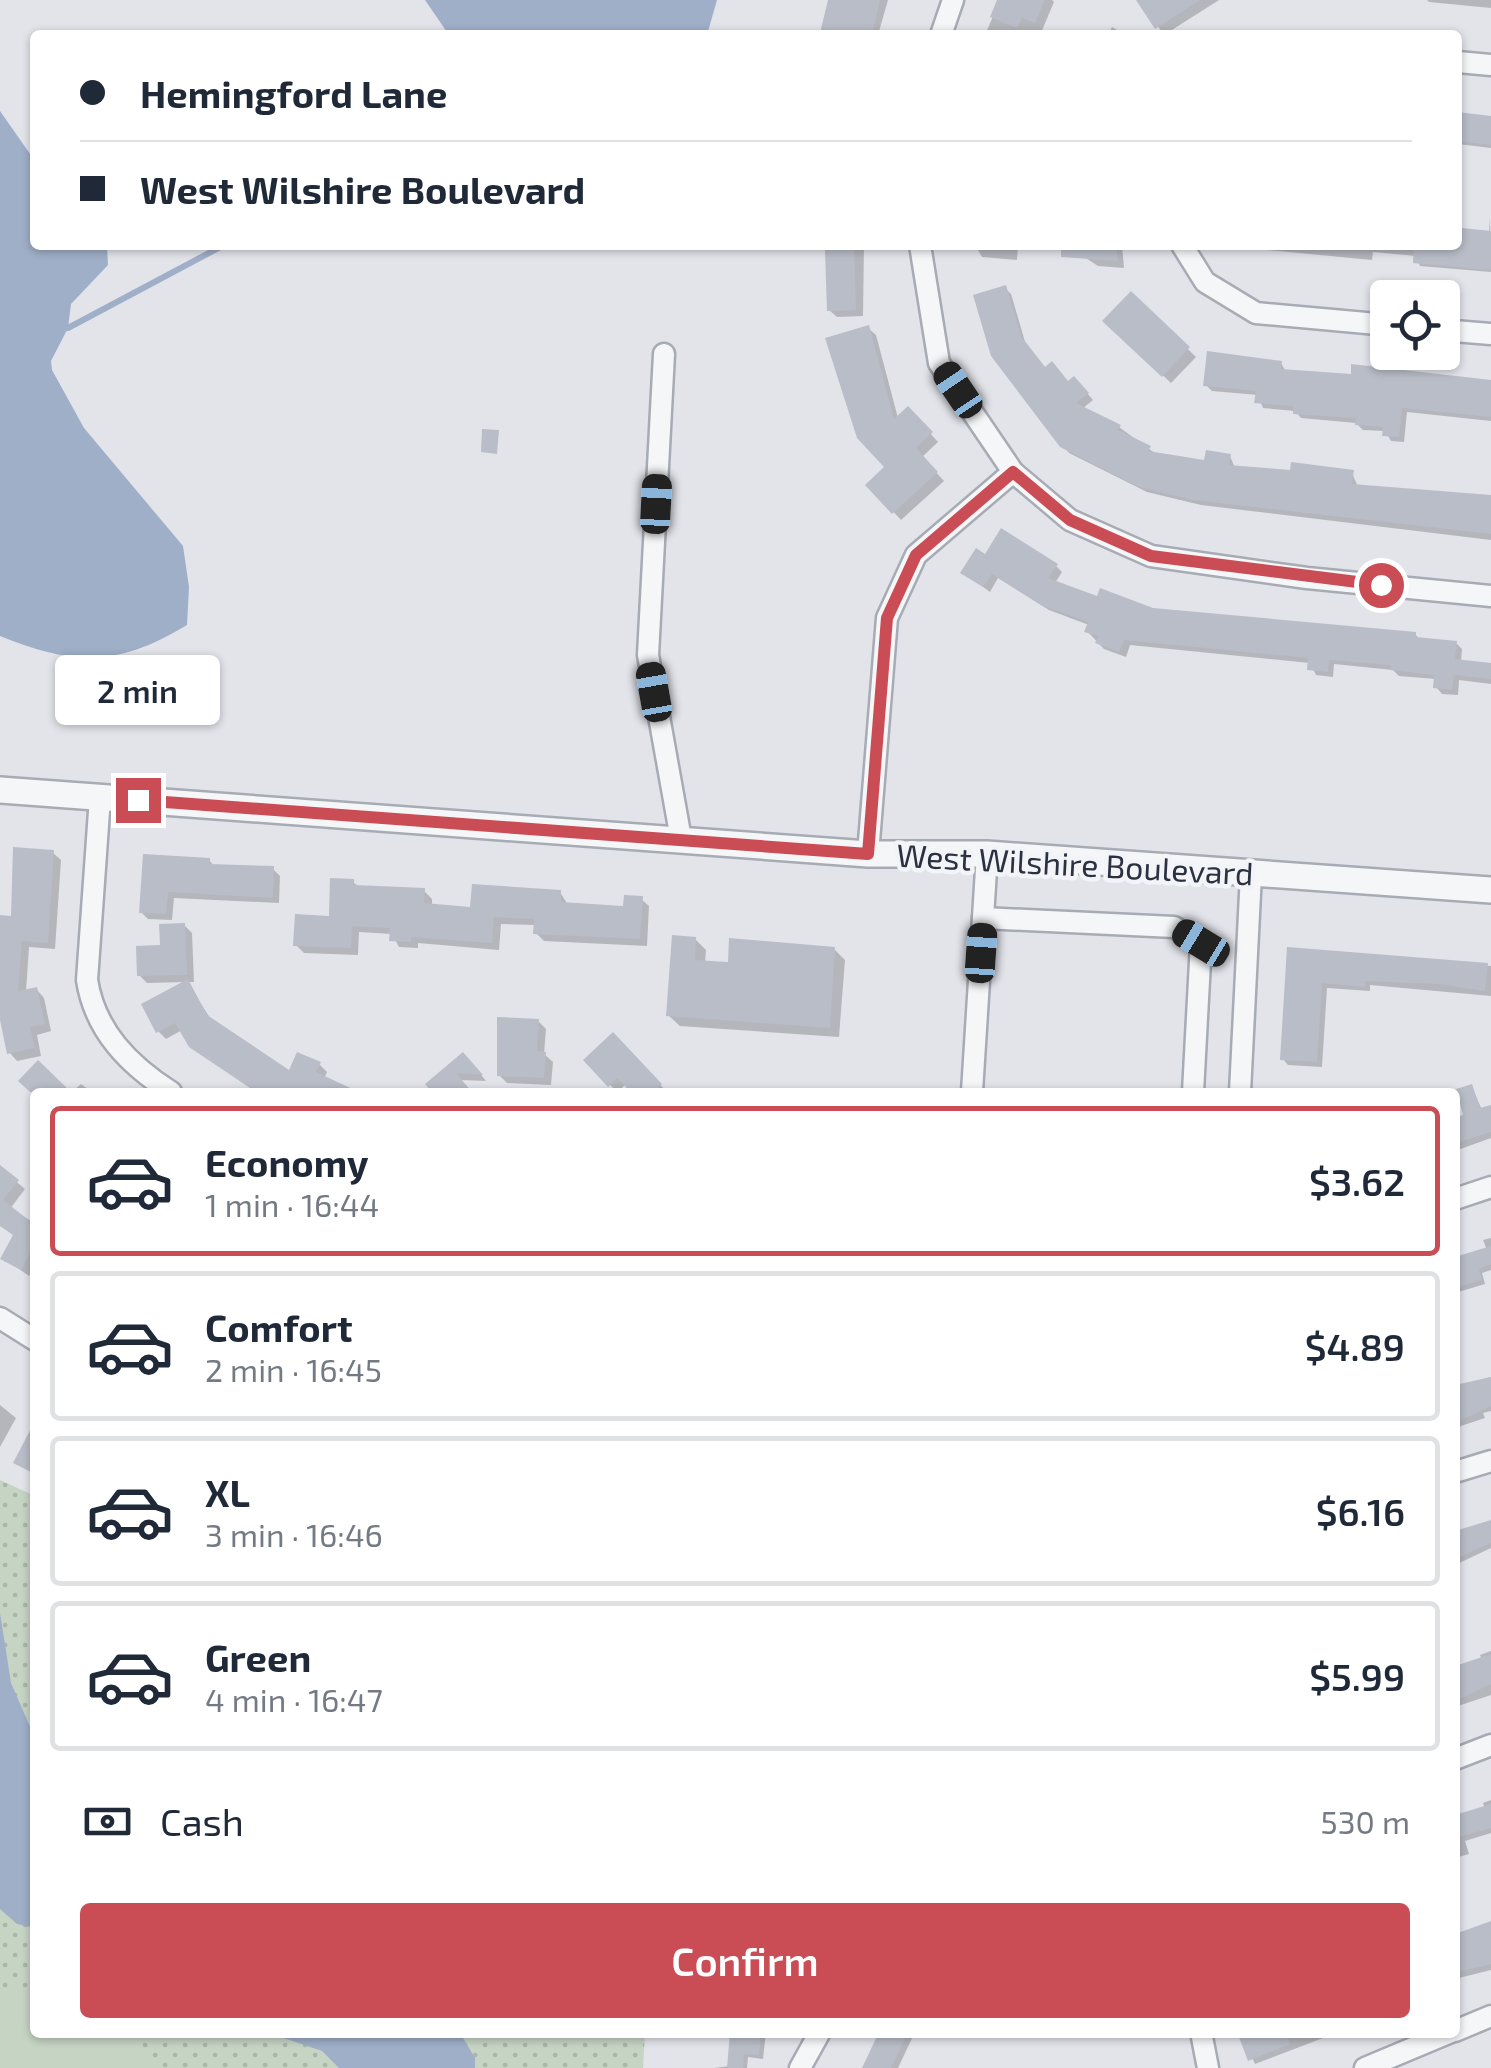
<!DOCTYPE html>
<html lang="en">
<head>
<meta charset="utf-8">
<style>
	body { margin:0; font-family:"Exo 2",sans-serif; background:#f2f2f3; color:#1f2937; height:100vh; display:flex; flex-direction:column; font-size:38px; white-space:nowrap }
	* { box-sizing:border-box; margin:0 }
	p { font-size:32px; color:#747a83 }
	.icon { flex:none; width:55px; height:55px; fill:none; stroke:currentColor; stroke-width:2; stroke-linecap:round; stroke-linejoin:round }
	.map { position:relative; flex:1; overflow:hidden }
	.drawer { position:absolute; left:30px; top:1088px; width:1430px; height:950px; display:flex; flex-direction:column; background:#fff; border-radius:10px; box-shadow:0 2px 8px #0004 }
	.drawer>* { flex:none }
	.guide { position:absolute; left:30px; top:30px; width:1432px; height:220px; border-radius:10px; box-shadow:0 2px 8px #0004; display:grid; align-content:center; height:220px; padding:0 50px; background:#fff }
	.buttons { position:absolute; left:1370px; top:280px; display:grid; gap:20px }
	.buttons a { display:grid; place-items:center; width:90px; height:90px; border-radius:10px; background:#fff; box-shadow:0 2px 8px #0004; font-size:50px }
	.end { position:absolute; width:45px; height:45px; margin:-22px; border:12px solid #ca4c54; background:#fff; box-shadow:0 0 0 5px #fff }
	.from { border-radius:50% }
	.bubble { position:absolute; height:70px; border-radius:10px; background:#fff; box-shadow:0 2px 8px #0004; font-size:32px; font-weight:600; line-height:70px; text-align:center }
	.car { position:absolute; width:30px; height:60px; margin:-30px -15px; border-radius:12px; box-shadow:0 0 8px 2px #0007; background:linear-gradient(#222 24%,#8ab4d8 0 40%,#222 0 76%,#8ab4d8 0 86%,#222 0) }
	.guide b { display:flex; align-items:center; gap:35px; height:95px; font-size:38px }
	.guide b+b { border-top:2px solid #e0e1e3 }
	.guide i { width:25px; height:25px; background:#1f2937 }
	ul { padding:18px 0 0; list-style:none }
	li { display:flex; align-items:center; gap:30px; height:150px; margin:0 20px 15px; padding:0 30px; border:5px solid #e0e1e3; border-radius:10px }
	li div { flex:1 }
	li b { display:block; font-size:38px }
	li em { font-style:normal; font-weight:600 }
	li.active { border-color:#ca4c54 }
	li>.icon { width:90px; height:90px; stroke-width:1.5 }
	.pay { display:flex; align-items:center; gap:25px; height:110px; padding:0 50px; font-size:38px }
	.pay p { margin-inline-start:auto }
	.cta { display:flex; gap:20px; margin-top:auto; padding:20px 50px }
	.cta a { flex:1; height:115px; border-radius:10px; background:#ca4c54; color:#fff; font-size:40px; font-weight:600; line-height:115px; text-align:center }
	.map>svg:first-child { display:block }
</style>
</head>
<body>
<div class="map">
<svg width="1491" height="2068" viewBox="0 0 1491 2068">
	<defs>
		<pattern id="grass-dots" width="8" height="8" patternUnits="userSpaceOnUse" patternTransform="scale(2.5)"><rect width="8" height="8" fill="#c6d4c4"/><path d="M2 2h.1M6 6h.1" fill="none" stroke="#aab6aa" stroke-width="1.8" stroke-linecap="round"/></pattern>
	</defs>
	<rect width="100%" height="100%" fill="#e2e4ea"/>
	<!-- grass -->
	<path fill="url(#grass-dots)" d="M0 1480 35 1496V2032L645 2033 643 2068H0Z"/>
	<!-- pitch -->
	<path fill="#c6d4c4" d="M0 1990 35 1993V2032L122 2033 153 2068H0Z"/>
	<!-- water -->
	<g fill="#9fafc8">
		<path d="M425 0H717L707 35H449Z"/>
		<path d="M0 111 35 161V245H107L108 265 71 304 68 328 51 361 52 370 84 428 183 546 189 587 187 625C118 667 74 666 0 636Z"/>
		<path d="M0 1613 11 1683 35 1738V1928L17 1924 0 1909Z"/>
		<path d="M269 2033H460L475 2058V2068H339L322 2051Z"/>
	</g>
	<!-- shadow -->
	<g fill="#0003">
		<path d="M830 0H888L878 35H825Z"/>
		<path d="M1000 0H1052L1054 2 1040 35H985Z"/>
		<path d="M1139 0H1219L1164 35Z"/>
		<path d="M1427 0H1491V8L1429 2Z"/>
		<path d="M1112 27 1126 35H1108Z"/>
		<path d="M1458 114 1491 118V148L1458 144Z"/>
		<path d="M1490 217 1491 272 1420 266 1416 256 1373 252 1372 260 1216 245H1458V230L1489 233Z"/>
		<path d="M827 245H864L863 316 837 317 829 310Z"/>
		<path d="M975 245H1018L1017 260 982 257Z"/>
		<path d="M1066 245H1122L1124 268 1098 266Z"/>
		<path d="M1005 288 1011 294 1026 345 1046 370 1068 384 1080 385 1093 400 1082 409 1119 427 1156 454 1206 463 1230 456 1235 468 1352 473 1358 487 1491 497V540L1201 505 1147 492 1069 453 993 355Z"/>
		<path d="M1131 294 1196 357 1171 383 1106 321Z"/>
		<path d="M868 328 876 335 898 418 908 409 938 442 922 457 944 481 901 520 869 485 887 468Z"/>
		<path d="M1281 363 1286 372 1491 381V421L1407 412 1404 442 1391 441 1385 431 1363 430 1356 423 1301 418 1295 411 1263 408 1258 395 1212 391 1206 385Z"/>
		<path d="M986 557 1056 566 1062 572 1055 583 1098 599 1153 610 1415 634 1420 640 1456 643 1462 649 1461 662 1491 665V684L1459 680 1458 695 1442 694 1436 687V679L1399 676 1393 670 1334 664 1333 677 1316 675 1310 663 1130 645 1126 657 1104 649 1087 631 1089 625 1049 610 998 578 990 592 964 573Z"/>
		<path d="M53 853 61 860 55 949 29 947 26 992 37 990 44 998 51 1031 37 1035 41 1056 17 1061 10 1053 0 1016V918L14 919Z"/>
		<path d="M209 860 215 867 273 869 280 876 279 903 174 898 172 920 148 919 141 912Z"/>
		<path d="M353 882 359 887 424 891 432 899V906L472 910 560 892 568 905 626 909 641 899 649 906 647 946 544 941 536 933V925L501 924 499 950 418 943V948L399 947 392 934 359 932 358 955 304 953 296 945 331 918Z"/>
		<path d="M184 925 192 933 194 982H187L212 1021 290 1074 319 1064 327 1072 324 1079 353 1092H256L193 1047 182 1030 166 1039 158 1031 187 982 147 983 139 975Z"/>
		<path d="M695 939 706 950 705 963 730 965 834 949 845 960 839 1037 680 1026 669 1016Z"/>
		<path d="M1289 949 1491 966V996L1370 985V991L1327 988 1322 1067 1288 1065 1283 1059Z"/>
		<path d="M538 1021 546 1029 544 1054 553 1062 551 1085 507 1083 499 1075Z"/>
		<path d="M613 1035 667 1092H635L626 1084 617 1092 586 1060Z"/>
		<path d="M471 1062 486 1081 460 1080 470 1092H435L428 1084Z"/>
		<path d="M81 1084 92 1092H72Z"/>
		<path d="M1472 1087 1482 1110 1491 1107V1138L1455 1151V1120L1466 1116Z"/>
		<path d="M0 1168 25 1189 10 1209 35 1223V1265L29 1276 3 1258 15 1236 0 1225Z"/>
		<path d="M1491 1238V1270L1482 1273 1485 1284 1455 1293V1259L1487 1250 1483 1240Z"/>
		<path d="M1491 1377V1411L1483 1413 1485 1418 1455 1428V1387Z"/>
		<path d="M0 1405 16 1418 0 1447Z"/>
		<path d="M1491 1519V1548L1455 1565V1533L1490 1523Z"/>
		<path d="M1491 1651V1695L1455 1707V1668L1482 1660 1480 1655Z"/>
		<path d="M1491 1800V1833L1465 1841 1469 1854 1455 1858V1817L1485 1809 1483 1803Z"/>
		<path d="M1491 1924V1970L1455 1979V1949Z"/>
		<path d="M733 2032H766L763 2059 748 2057 747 2068H714L730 2066Z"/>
		<path d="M882 2032H915L898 2068H863Z"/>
		<path d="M1240 2032H1339L1255 2064Z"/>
	</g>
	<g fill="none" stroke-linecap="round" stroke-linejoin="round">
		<!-- stream -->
		<path stroke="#9fafc8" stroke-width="6" d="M68 328 224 245"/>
	</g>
	<!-- building -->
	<g fill="#b9bdc7">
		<path d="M828 0H880L872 35 820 33Z"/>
		<path d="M997 0H1045L1035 23 1022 18 1017 28 990 17Z"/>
		<path d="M1136 0H1200L1155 29Z"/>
		<path d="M1458 112 1491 116V145L1458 141Z"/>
		<path d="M1462 228 1491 231V270L1413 263 1414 245H1460Z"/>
		<path d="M1061 245H1116L1118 261 1061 257Z"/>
		<path d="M854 248 856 310 827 311 825 249Z"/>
		<path d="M1006 285 1021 336 1045 367 1052 361 1068 381 1074 376 1089 393 1076 403 1121 425 1118 430 1151 446 1148 451 1204 460 1206 450 1231 454 1229 465 1290 470 1291 462 1354 470 1352 484 1491 495V534L1193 500 1139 487 1060 447 991 356 973 295Z"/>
		<path d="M1131 291 1190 347 1162 377 1102 321Z"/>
		<path d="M869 325 894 419 908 406 933 432 916 448 938 472 892 514 865 485 884 467 857 438 825 338Z"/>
		<path d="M1207 351 1282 361 1281 369 1351 374V364L1491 380V417L1402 408 1399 437 1382 436 1383 427 1355 425 1356 418 1293 414V406L1254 403 1256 391 1203 386Z"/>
		<path d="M482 429 499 430 497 454 481 452Z"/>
		<path d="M1001 528 1058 564 1048 578 1097 596 1100 588 1153 608 1416 632V637L1457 641 1455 659 1491 663V679L1454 675 1452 690 1433 688 1434 675 1390 670 1391 665 1329 660 1328 672 1307 670 1308 658 1124 640 1119 652 1095 643 1098 636 1084 632 1088 622 1041 605 992 574 983 587 960 573 976 548 985 554Z"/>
		<path d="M13 847 54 850 48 943 22 941 18 991 37 987 45 1024 30 1027 35 1048 7 1054 0 1020V915L11 916Z"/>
		<path d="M143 854 210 858V864L274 866 273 898 168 892 166 914 139 913Z"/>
		<path d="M330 878 354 879V885L425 888 424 903 470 907 472 884 561 890V902L623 906 624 895 643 896 640 939 533 934 534 919 494 917 492 943 411 937V942L389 941 390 928 352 926 351 948 293 946 295 914 329 916Z"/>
		<path d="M185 923 187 975 137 976 136 946 160 945 159 924Z"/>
		<path d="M672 935 696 937 695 960 728 962 729 938 835 947 830 1028 666 1016Z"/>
		<path d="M1287 947 1488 963 1485 991 1439 984 1365 981V987L1322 983 1317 1062 1280 1060Z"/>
		<path d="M188 979 207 1015 289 1070 297 1052 321 1062 316 1072 359 1092H256L189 1047 175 1023 156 1033 141 1004Z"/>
		<path d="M497 1017 539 1019 537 1051 546 1052 544 1078 497 1076Z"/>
		<path d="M613 1032 662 1084 653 1092H631L617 1078 608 1087 583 1060Z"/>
		<path d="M463 1052 483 1075 456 1073 472 1092H432L425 1084Z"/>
		<path d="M38 1060 71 1092H30L18 1081Z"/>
		<path d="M1472 1084 1480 1108 1491 1105V1132L1455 1143V1118L1463 1115 1456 1089Z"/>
		<path d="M0 1165 19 1180 3 1200 35 1225V1244L21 1270 0 1259 13 1235 0 1226Z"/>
		<path d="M1491 1246V1264L1479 1269 1482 1280 1455 1288V1257Z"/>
		<path d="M1491 1377V1406L1455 1423V1385Z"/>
		<path d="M35 1421V1474L13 1463Z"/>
		<path d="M1491 1520V1543L1455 1559V1531Z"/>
		<path d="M1491 1654V1684L1455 1701V1666Z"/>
		<path d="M1491 1804V1828L1455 1838V1815Z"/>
		<path d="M1491 1921V1964L1455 1973V1934Z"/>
		<path d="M730 2032H761L759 2055 744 2054 743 2068H727Z"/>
		<path d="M879 2032H908L891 2068H862Z"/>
		<path d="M1237 2032H1285L1290 2044 1248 2061Z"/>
	</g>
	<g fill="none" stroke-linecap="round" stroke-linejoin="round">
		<defs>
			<g id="minor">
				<path d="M941 35 953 0"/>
				<path d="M1458 62 1491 65"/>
				<path d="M920 245 939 363 1013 472 1070 520 1151 556 1307 578 1491 596"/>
				<path d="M1182 245 1205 282 1256 313 1388 325"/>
				<path d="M1442 330 1491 334"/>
				<path d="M664 354 648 655 681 839"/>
				<path d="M100 797 87 980C95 1031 129 1065 171 1092"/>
				<path d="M868 854 887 618 916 555 1013 472"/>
				<path d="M983 918 1174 927 1201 943 1193 1092"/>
				<path d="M972 1092 987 854"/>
				<path d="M1240 1092 1251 874"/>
				<path d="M1455 1199 1491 1187"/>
				<path d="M0 1318 35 1340"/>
				<path d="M1455 1472 1491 1461"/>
				<path d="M1455 1759 1491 1745"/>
				<path d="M1455 2031 1491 2016"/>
				<path d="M1201 2032 1208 2068"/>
				<path d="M800 2068 820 2032"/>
				<path d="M1365 2068 1451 2032"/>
			</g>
			<path id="tertiary" d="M0 790 868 854H987L1491 890"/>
		</defs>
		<!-- minor casing -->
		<use href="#minor" stroke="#a7abb4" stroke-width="25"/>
		<!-- tertiary casing -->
		<use href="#tertiary" stroke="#a7abb4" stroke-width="30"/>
		<!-- minor -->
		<use href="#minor" stroke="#f5f6f8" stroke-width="20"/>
		<!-- tertiary -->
		<use href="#tertiary" stroke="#f5f6f8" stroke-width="25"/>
	</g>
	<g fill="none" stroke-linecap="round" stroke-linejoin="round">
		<!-- route -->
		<path stroke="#ca4c54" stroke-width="12" d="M138 800 868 854 887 618 916 555 1013 472 1070 520 1151 556 1381 585"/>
	</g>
	<g text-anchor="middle" stroke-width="9" stroke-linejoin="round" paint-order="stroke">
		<!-- street labels -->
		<g font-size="32" fill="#2b3141" stroke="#f2f4f7">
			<text transform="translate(1075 865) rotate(3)" y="11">West Wilshire Boulevard</text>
		</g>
	</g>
</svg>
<div class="buttons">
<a><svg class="icon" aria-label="locate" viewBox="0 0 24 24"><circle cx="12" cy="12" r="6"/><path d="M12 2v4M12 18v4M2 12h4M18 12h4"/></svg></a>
</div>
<i class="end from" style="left:1381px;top:585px"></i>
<i class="end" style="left:138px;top:800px"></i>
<div class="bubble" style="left:55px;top:655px;width:165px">2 min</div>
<i class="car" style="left:958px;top:390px;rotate:326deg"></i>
<i class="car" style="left:656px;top:504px;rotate:3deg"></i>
<i class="car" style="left:654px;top:692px;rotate:350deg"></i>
<i class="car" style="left:1201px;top:943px;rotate:301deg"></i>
<i class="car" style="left:981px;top:953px;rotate:4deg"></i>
<div class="guide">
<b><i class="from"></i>Hemingford Lane</b>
<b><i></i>West Wilshire Boulevard</b>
</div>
<section class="drawer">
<ul>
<li class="active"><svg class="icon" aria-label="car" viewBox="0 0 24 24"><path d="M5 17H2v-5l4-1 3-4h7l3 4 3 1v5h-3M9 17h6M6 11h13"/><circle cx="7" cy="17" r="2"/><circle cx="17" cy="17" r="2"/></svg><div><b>Economy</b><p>1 min · 16:44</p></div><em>$3.62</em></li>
<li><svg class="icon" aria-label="car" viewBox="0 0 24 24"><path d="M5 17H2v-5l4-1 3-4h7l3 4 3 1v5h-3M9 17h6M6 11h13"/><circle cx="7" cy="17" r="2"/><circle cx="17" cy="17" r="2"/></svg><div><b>Comfort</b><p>2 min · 16:45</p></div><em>$4.89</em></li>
<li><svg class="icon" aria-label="car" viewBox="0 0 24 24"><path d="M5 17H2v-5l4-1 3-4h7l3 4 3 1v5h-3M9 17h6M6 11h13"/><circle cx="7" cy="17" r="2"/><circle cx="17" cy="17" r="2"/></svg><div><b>XL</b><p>3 min · 16:46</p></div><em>$6.16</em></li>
<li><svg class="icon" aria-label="car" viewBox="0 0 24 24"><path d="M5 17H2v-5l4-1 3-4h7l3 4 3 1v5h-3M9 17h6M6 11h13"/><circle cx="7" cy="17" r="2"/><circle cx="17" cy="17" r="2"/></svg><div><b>Green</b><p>4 min · 16:47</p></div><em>$5.99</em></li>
</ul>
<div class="pay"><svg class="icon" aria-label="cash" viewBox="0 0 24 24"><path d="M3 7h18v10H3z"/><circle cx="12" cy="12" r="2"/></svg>Cash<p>530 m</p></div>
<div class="cta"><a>Confirm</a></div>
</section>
</div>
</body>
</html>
